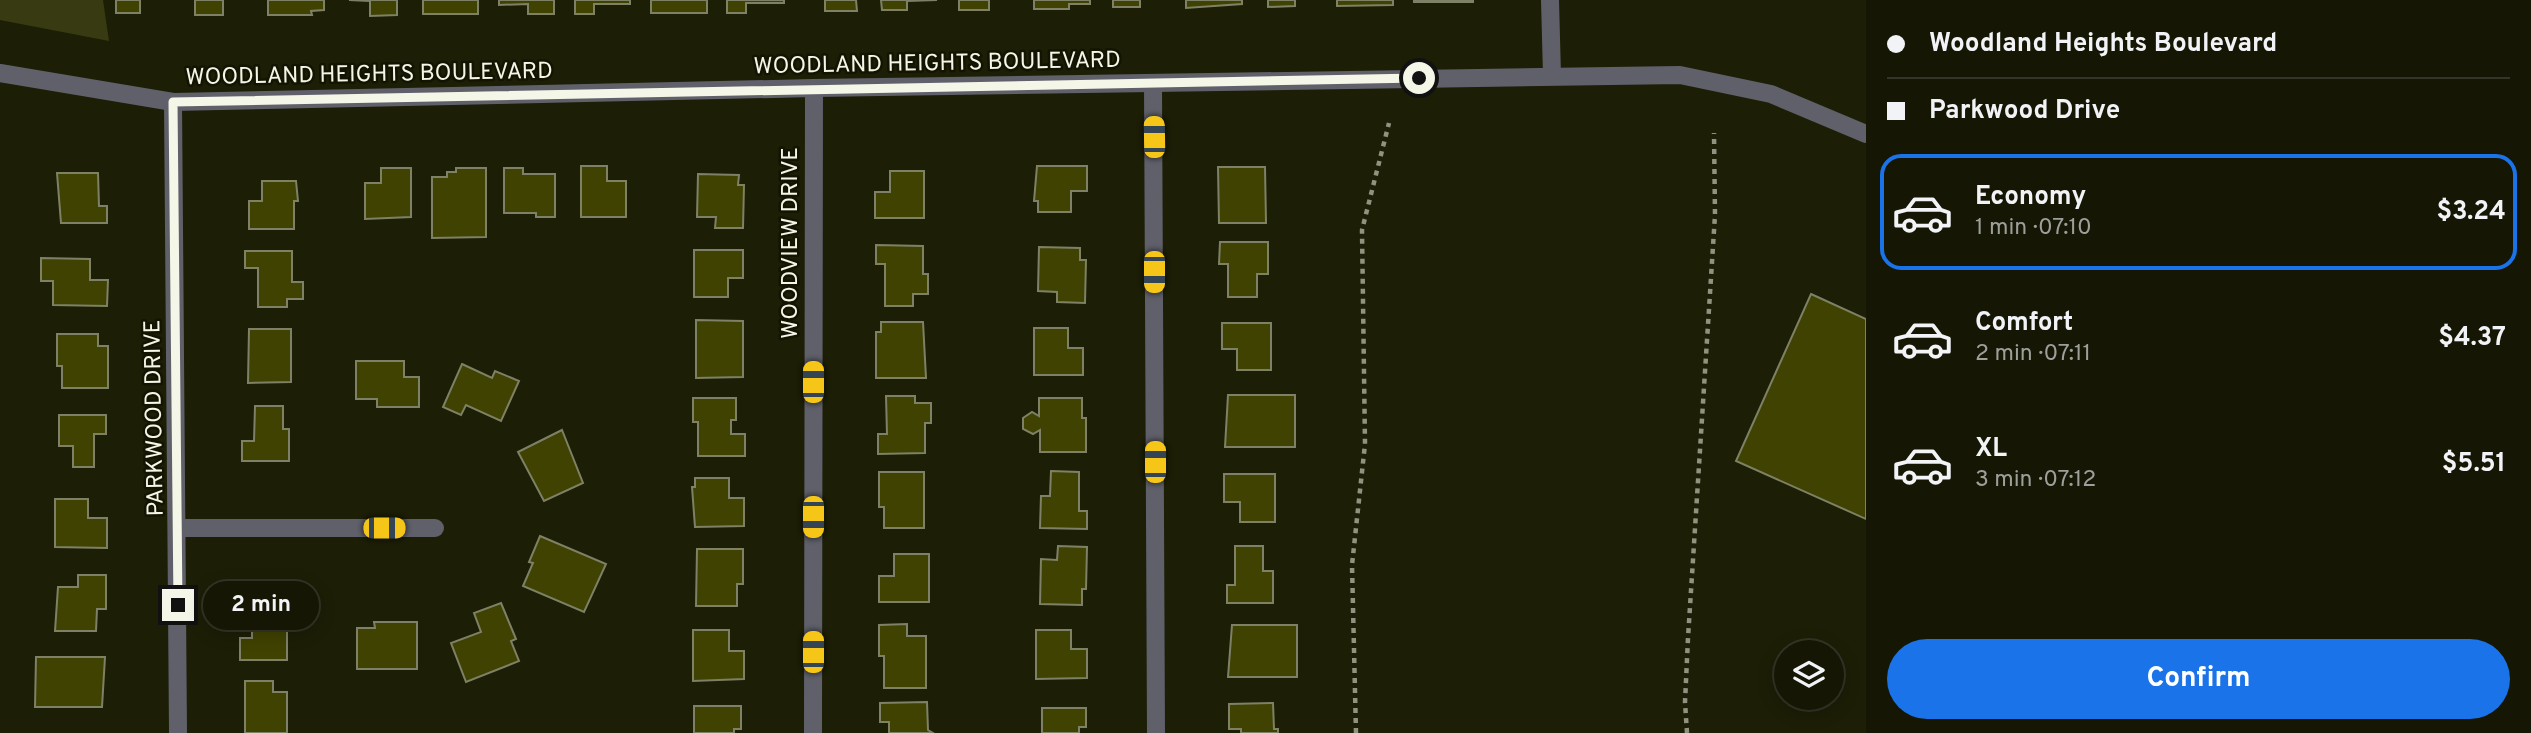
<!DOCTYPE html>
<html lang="en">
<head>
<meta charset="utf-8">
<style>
	body { margin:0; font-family:Overpass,sans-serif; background:#222313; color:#f1f3f6; height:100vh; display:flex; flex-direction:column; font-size:26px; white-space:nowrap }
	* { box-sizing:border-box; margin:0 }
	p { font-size:23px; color:#9d9f9a }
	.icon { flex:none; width:38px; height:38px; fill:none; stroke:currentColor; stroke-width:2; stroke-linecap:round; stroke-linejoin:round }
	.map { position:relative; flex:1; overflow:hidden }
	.sheet { display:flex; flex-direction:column; background:#151604; width:665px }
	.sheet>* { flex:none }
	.guide { display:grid; align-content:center; height:154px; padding:0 21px; background:#151604 }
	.controls { position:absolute; left:1774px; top:640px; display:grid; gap:14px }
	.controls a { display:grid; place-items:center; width:70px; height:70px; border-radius:50%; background:#151604; box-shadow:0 4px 18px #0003,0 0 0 2px #343526; font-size:35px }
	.end { position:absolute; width:32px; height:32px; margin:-16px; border:9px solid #f4f6e7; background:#111; box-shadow:0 0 0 4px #111 }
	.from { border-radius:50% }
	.bubble { position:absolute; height:49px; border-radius:24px; background:#151604; box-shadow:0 4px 18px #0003,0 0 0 2px #343526; font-size:23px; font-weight:700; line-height:49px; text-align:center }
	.car { position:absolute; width:21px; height:42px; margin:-21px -10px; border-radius:9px; box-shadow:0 0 5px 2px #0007; background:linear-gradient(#f5c518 24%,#345 0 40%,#f5c518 0 76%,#345 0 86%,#f5c518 0) }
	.guide b { display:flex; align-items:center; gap:24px; height:66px; font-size:26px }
	.guide b+b { border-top:2px solid #343526 }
	.guide i { width:18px; height:18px; background:#f1f3f6 }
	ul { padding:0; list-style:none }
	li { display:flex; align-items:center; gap:21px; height:116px; margin:0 14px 10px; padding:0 7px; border:4px solid transparent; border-radius:21px }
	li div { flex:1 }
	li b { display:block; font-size:26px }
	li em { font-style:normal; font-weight:700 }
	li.on { border-color:#1a73e8 }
	li>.icon { width:63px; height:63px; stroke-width:1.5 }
	.button { display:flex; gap:14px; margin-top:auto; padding:14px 21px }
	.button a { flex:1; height:80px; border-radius:42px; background:#1a73e8; color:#fff; font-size:28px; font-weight:700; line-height:80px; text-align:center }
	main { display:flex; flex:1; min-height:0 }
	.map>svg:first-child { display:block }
</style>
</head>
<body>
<main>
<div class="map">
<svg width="1866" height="733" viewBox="0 0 1866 733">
	<rect width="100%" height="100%" fill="#1c1e06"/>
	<!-- green -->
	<path fill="#383b11" d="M0 0H103L109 41 0 20Z"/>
	<!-- building -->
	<g fill="#3f4200" stroke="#7e8166" stroke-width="2">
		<rect x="116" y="0" width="24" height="13"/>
		<rect x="195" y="0" width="28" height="15"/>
		<path d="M268 0H324V10L311 11 312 15H268Z"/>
		<path d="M397 0V15L370 16V1L349 0Z"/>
		<rect x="423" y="0" width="55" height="14"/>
		<path d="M499 0H554V14H528V4L499 5Z"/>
		<path d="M575 0H630V4H594V14H575Z"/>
		<rect x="651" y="0" width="56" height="13"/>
		<path d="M727 0H784V3H746V13H727Z"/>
		<path d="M825 0H856L857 11H825Z"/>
		<path d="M881 0H937L907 1V10H882Z"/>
		<rect x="959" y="0" width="30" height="10"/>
		<path d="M1034 0H1090V4H1069V9H1034Z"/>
		<rect x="1113" y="0" width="27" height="7"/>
		<path d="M1186 0H1242V4L1186 8Z"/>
		<path d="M1268 0H1295V6L1268 7Z"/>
		<path d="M1337 0H1393V5L1337 6Z"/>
		<rect x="1414" y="0" width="59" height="2"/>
		<path d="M581 166H607V181H626V217H581Z"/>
		<path d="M1037 166H1087V191H1071V212H1038V201H1034Z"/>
		<path d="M1218 167H1265L1266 223H1219Z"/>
		<path d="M381 168H411V217L365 219V183H381Z"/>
		<path d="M456 168H486V237L432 238V177H447V172H456Z"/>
		<path d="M504 168H523V174H555V217H536V213H504Z"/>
		<path d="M890 171H924V218H875V192H890Z"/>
		<path d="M57 173H98L99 206H107V223H61Z"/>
		<path d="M698 174 739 175 738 185H744L743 228H715L716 217H697Z"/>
		<path d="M262 181H296L298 201H294V229H249V201H262Z"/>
		<path d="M1220 242H1268V274H1257V297H1228V264H1219Z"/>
		<path d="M876 245 923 246V274H928V294H913V306H885V264H876Z"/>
		<path d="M1039 247 1080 248V260H1086L1085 303 1057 302V292L1038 291Z"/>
		<path d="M694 250H743V278H728V297H694Z"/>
		<path d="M245 251H292V282H303V299H287V307H258V268H245Z"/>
		<path d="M41 258 90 259V280H108L107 306 53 305V281H41Z"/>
		<path d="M1811 294 1866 319V519L1736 461Z"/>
		<path d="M696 320 743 321V377L696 378Z"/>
		<path d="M881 322H923L926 378H876V332H881Z"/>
		<path d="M1222 323H1271V370H1237V349H1222Z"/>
		<path d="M1034 328H1068V348H1083V375H1034Z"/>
		<path d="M249 329H291V382L248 383Z"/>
		<path d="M57 334H98V346H108V388H62V366H57Z"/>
		<path d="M356 361H404V377H419V407H377V399H356Z"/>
		<path d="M462 364 492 378 495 371 519 381 501 421 466 405 461 415 443 407Z"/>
		<path d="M1228 395H1295V447H1225Z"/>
		<path d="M886 396H915V403H931V423H925V453L878 454V434H887Z"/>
		<path d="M693 398H736V420H731V434H745V456H698V422H693Z"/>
		<path d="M1039 398H1082V418H1086V452H1040V430L1033 434 1023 429V418L1032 412 1039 416Z"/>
		<path d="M255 406H283V429H289V461H242V441H254Z"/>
		<path d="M59 415H106V434H94V467H73V446H59Z"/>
		<path d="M562 430 583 483 544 501 518 452Z"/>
		<path d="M1051 471 1079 472V511H1087V529L1040 528 1041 496H1050Z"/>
		<path d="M879 472H924V528H884V507H879Z"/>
		<path d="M1224 474H1275V522H1240V502H1224Z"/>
		<path d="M695 478H729V498H744V526L695 527 692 487H695Z"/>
		<path d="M55 499H88V518H107V548L55 547Z"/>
		<path d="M540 536 606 564 584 612 523 586 533 563 529 562Z"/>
		<path d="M1058 546 1087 547 1086 589H1082V605L1040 604 1041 559 1057 560Z"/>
		<path d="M1235 546H1263V571H1273V603H1227V585H1235Z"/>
		<path d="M697 549H743V584H737V606H696Z"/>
		<path d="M894 554H929V602H879V576H894Z"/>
		<path d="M78 575H106V609H97L96 631H55L58 587H78Z"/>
		<path d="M501 603 516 639 511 641 519 661 466 682 451 643 481 632 474 613Z"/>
		<path d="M252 604H281V628H287V660H240V638H252Z"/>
		<path d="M374 622H417V669H357V628H375Z"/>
		<path d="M907 624V636H926V688H884V656H879V625Z"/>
		<path d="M1232 625H1297V677H1228Z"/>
		<path d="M693 630H729V651H744V679L693 681Z"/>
		<path d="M1036 630H1071V649H1087V678L1036 679Z"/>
		<path d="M36 657H105L102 707H35Z"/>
		<path d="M245 681H273V692H287V733H245Z"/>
		<path d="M927 702 928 730 933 733H889V722H880V703Z"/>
		<path d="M1273 703 1274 729H1278V733H1241V729H1229V704Z"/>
		<path d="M694 706H741V729H734V733H694Z"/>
		<path d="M1042 708H1086V727H1079V733H1042Z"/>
	</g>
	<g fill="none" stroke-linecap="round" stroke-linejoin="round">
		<!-- path -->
		<g stroke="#919380" stroke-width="4.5" stroke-dasharray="5 5" stroke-linecap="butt">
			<path d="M1356 733 1352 565 1365 444 1362 230 1389 123"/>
			<path d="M1687 733 1685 702 1688 638 1715 215 1714 133"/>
		</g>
		<!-- minor -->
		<g stroke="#60606b" stroke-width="18">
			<path d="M1550 0 1552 75"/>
			<path d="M0 73 173 102 814 88 1680 75 1771 94 1866 134"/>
			<path d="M1153 83 1156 733"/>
			<path d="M173 102 178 733"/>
			<path d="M178 528H435"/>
			<path d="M813 733 814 88"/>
		</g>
	</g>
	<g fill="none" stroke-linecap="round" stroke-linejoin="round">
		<!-- route -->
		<path stroke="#f4f6e7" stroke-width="9" d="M178 605 173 102 1419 78"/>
	</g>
	<g text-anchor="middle" stroke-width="5" stroke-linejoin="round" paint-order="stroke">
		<!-- street labels -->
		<g font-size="23" fill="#f4f6e7" stroke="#131401">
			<text transform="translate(937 62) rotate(-1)" y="8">WOODLAND HEIGHTS BOULEVARD</text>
			<text transform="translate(369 73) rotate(-1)" y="8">WOODLAND HEIGHTS BOULEVARD</text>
			<text transform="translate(789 243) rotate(-90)" y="8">WOODVIEW DRIVE</text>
			<text transform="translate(153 418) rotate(-91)" y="8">PARKWOOD DRIVE</text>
		</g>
	</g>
</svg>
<div class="controls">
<a><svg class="icon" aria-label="layers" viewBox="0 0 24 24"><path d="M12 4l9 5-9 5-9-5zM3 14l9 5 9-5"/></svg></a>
</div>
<i class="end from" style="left:1419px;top:78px"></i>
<i class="end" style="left:178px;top:605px"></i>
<div class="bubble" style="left:203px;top:581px;width:116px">2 min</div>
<i class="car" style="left:1154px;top:137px;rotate:359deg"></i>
<i class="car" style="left:1154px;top:272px;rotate:180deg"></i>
<i class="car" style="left:813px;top:382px;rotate:0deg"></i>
<i class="car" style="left:1155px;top:462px;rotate:0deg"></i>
<i class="car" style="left:813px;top:517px;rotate:180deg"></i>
<i class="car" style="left:384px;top:528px;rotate:90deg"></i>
<i class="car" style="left:813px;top:652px;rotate:0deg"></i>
</div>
<section class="sheet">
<div class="guide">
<b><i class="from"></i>Woodland Heights Boulevard</b>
<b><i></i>Parkwood Drive</b>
</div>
<ul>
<li class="on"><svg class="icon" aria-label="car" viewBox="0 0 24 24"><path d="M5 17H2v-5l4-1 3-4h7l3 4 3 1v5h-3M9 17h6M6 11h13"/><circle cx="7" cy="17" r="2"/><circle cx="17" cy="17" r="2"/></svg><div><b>Economy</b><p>1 min · 07:10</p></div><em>$3.24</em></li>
<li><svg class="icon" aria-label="car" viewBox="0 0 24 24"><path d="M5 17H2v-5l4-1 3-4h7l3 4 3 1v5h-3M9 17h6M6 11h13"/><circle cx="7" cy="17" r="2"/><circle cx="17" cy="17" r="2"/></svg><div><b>Comfort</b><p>2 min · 07:11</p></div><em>$4.37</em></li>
<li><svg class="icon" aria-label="car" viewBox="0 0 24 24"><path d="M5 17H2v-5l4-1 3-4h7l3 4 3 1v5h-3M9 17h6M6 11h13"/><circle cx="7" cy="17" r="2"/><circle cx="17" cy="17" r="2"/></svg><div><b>XL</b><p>3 min · 07:12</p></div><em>$5.51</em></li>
</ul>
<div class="button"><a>Confirm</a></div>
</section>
</main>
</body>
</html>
